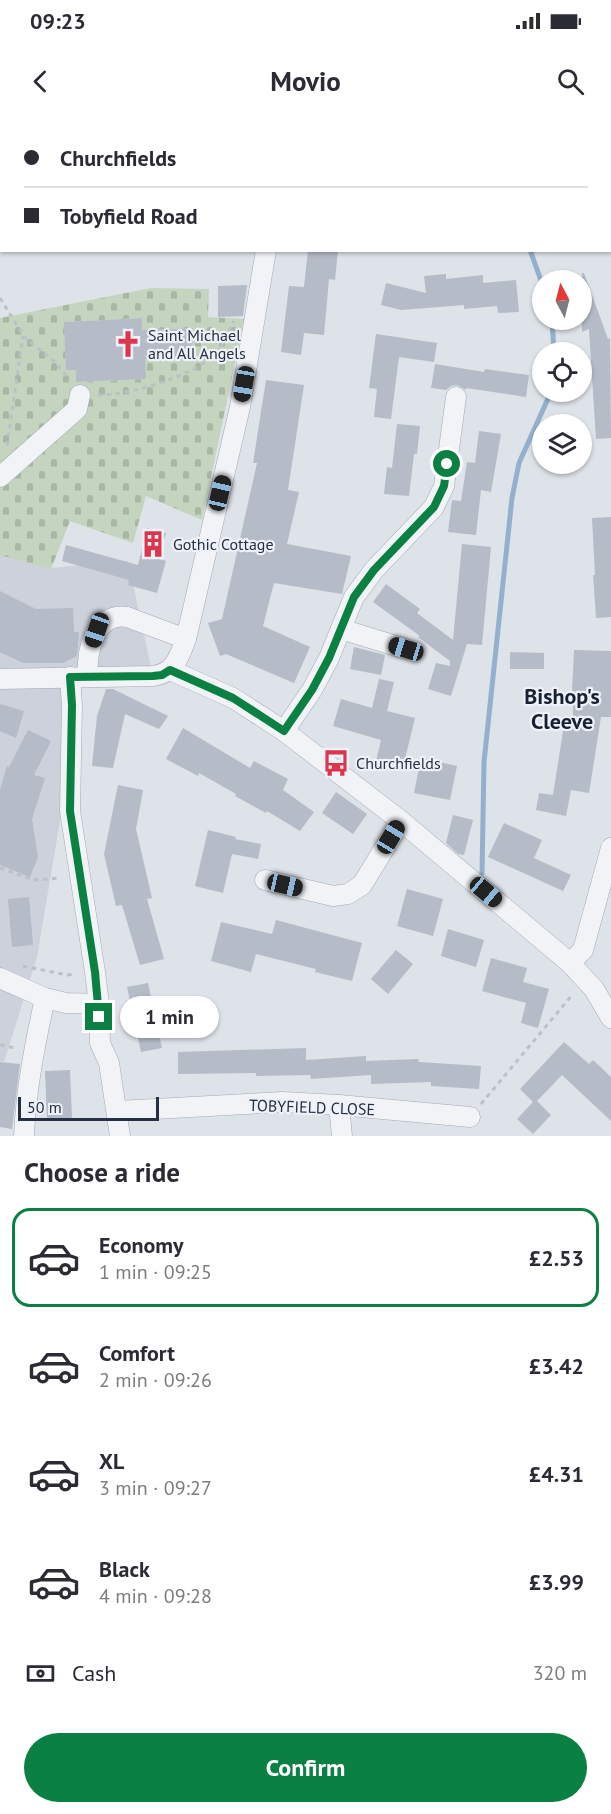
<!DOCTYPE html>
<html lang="en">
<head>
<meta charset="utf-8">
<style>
	body { margin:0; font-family:"PT Sans",sans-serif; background:#f2f2f3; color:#2b2b33; height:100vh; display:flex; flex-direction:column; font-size:22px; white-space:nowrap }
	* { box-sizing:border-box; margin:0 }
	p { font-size:20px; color:#7c7c81 }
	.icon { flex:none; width:33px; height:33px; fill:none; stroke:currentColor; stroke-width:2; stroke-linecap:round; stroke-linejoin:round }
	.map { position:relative; height:1016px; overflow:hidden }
	.side { display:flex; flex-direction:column; background:#fff; flex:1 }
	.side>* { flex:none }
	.top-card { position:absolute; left:0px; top:0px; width:612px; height:132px; box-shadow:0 2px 4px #0004; display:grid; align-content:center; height:132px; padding:0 24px; background:#fff }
	.needle { width:39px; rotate:353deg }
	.tools { position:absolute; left:532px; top:150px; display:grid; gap:12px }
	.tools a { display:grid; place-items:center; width:60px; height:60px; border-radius:50%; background:#fff; box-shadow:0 2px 4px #0004; font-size:30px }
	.scale { position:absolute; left:18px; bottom:15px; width:141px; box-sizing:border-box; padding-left:6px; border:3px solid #263042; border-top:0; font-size:16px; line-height:21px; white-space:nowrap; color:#263042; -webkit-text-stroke:4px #eef1f7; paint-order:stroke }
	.end { position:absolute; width:27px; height:27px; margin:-14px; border:8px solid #0b8043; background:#fff; box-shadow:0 0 0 3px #fff }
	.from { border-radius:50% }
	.bubble { position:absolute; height:42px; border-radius:21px; background:#fff; box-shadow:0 2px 4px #0004; font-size:20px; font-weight:700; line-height:42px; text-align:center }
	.car { position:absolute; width:18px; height:36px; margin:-18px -9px; border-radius:8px; box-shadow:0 0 4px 2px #0007; background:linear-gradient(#222 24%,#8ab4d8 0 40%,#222 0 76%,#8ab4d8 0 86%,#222 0) }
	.top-card b { display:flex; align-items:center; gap:21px; height:57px; font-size:22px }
	.top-card b+b { border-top:2px solid #e1e1e2 }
	.top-card i { width:15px; height:15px; background:#2b2b33 }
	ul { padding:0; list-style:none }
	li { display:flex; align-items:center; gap:18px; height:99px; margin:0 12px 9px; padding:0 12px; border:3px solid transparent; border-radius:18px }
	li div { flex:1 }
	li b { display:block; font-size:22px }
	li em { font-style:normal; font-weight:700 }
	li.on { border-color:#0b8043 }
	li>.icon { width:54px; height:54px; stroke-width:1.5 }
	h2 { padding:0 24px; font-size:27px; line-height:72px }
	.pay { display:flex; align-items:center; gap:15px; height:66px; padding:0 24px; font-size:22px }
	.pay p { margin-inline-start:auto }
	.cta { display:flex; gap:12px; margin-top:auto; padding:12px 24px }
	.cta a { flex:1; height:69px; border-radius:36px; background:#0b8043; color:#fff; font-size:24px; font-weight:700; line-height:69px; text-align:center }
	.status { display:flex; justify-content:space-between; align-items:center; height:42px; padding:0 30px; background:#fff; direction:ltr }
	.status svg { height:16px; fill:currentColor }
	header { display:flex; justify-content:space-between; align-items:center; height:78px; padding:0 24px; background:#fff; font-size:27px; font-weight:700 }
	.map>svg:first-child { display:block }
</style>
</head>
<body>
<div class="status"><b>09:23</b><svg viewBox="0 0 49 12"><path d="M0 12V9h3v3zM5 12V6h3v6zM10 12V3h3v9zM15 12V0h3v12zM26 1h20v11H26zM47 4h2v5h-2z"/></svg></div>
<header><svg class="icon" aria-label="back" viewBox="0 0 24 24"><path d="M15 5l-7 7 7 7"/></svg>Movio<svg class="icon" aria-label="search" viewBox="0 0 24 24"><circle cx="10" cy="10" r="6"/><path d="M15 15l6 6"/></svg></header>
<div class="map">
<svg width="611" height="1016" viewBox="0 0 611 1016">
	<defs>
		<pattern id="cemetery-stones" width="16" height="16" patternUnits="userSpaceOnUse" patternTransform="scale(1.5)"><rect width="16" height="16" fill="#c4d4be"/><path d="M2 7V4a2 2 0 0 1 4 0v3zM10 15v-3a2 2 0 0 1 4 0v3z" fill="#a8b6a4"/></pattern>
	</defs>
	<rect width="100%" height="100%" fill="#dee2e9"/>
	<!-- built -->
	<path fill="#ccd1db" d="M0 435 51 448 128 441 153 556 70 557 64 677 37 837 4 942 0 941Z"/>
	<!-- cemetery -->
	<path fill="url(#cemetery-stones)" fill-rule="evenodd" d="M151 168 209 169 208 197 244 199 202 400 146 376 133 423 70 401 51 449 0 435V198ZM141 198 142 210 191 208 192 237 145 239V259L77 262 76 250H66L65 202Z"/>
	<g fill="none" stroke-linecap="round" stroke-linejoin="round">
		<!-- stream -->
		<g stroke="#95b0cd" stroke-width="5">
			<path d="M530 130 543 166"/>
			<path d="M552 200 554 232"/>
			<path d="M482 753 484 642 512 378 519 343 551 272"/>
		</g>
	</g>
	<!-- building -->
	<g fill="#b5bbc7">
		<path d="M308 130H338L335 160 329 159 324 215 304 213 301 235 281 232 289 166 304 167Z"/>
		<path d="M582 153H584L608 219 610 218 611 318 596 319 589 209 582 212Z"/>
		<path d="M446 154V159L483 155V163L516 160 519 192 498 193 497 186 464 189V185L401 190 381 185 386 163 426 173 424 156Z"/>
		<path d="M247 165 243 196 218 197V166Z"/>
		<path d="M142 198V210L191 208 192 237 145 239 146 259 76 262V250H66L64 202Z"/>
		<path d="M376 214 437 223 434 242 399 237 391 299 374 297 377 269 369 268Z"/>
		<path d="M435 244 484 252 485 249 529 255 526 277 466 268V270L457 265 451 266 446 270 431 268Z"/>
		<path d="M266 260 304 265 288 370 299 372 287 424 351 436 342 474 274 463 263 506 310 527 294 563 226 534 220 536 208 503 222 499 257 343H253Z"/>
		<path d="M397 304 420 306 417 334H414L409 376 384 374 387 347 392 348Z"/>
		<path d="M479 311 501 314 491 372 481 370 476 415 448 412 452 380 461 381 467 342 475 343Z"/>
		<path d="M611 397V497L596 498 593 455H595L592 398Z"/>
		<path d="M147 408 166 413 159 439 166 441 157 473 128 465 129 460 62 441 66 425 138 445Z"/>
		<path d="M462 424 491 427 482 525 467 524 451 576 428 569 436 543 450 546V541L418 517 420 516 373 482 386 464 420 489 417 493 453 520Z"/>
		<path d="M0 471 36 489 73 488 74 512H79L77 536 63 543H23L0 532Z"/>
		<path d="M354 527 385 535 381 555 350 549Z"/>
		<path d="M574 530 611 531V597H601L589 673 571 670 566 696 536 690 539 673 553 675 564 605 573 606V571H572Z"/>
		<path d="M510 532 544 533V549H510Z"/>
		<path d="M379 559 394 562 387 591 415 598 403 647 376 641 381 620 333 606 341 579 372 588Z"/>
		<path d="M106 569H113L168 596 159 609 125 594 113 648 92 646 97 596Z"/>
		<path d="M0 584 24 591 16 618 0 611Z"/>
		<path d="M183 608 250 648 254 641 288 659 283 670 314 692 300 711 267 691 266 693 235 676 236 674 199 653 198 656 166 639Z"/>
		<path d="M28 610 51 621 34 655 45 658 32 699 38 737 30 757 0 745V670L7 646 9 647Z"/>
		<path d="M421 638 457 646 450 680 414 673Z"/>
		<path d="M118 665 143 670 136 709 152 778 147 779 164 839 140 845 122 785 116 786 104 734Z"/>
		<path d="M336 672 367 694 353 714 322 693Z"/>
		<path d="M453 695 473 700 464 735 458 734 446 723Z"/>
		<path d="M504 703 542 720 534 738 571 755 563 771 488 737Z"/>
		<path d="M208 710 236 717 235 719 261 724 258 739 232 734 223 773 195 766Z"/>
		<path d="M407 769 443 779 433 816 397 806Z"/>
		<path d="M29 777 33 825 12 827 8 779Z"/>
		<path d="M276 800 362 823 352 861 315 852 316 849 256 834 251 852 211 841 221 802 272 814Z"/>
		<path d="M448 809 484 820 476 847 441 836Z"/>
		<path d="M396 830 413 844 388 874 371 859Z"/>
		<path d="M491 838 527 848 523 862 549 869 538 908 521 903 526 883 482 871Z"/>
		<path d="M148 863 162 928 141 932 127 867Z"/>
		<path d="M564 922 589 944 593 940 611 957V1001L562 955 537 981 551 995 533 1014 517 999 533 982 520 969Z"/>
		<path d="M306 928V940L366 936V941L418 939 419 942 481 946 479 969 431 966V962L371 964V955L311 959 310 955 256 956V953L178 954V932Z"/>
		<path d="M0 942 20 944 12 1009 0 1007Z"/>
		<path d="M70 950 72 998 47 999 45 951Z"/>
	</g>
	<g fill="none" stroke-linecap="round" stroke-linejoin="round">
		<defs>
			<g id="minor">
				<path d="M281 2V0"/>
				<path d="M0 70 2 78"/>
				<path d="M610 106H611"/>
				<path d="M0 357 77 289 80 275"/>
				<path d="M341 509 406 529"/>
				<path d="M170 550 233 578 284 611 401 701 570 843 594 869 611 898"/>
				<path d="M88 556C86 531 95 492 127 497L186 519"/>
				<path d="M70 557 72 585 70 691 95 852 99 884 100 923 109 943 120 1016"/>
				<path d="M0 559 153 556C175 553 179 537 186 519L240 287 266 130"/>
				<path d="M284 611 312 570 329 538 354 477 374 450 434 387 444 366 456 277"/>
				<path d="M265 760 333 776 348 774 362 765 401 701"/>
				<path d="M570 843 583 830 611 728"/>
				<path d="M0 858 45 878 66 883 99 884"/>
				<path d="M339 985 342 1016"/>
				<path d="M117 991 282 982 339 985 470 997"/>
				<path d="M24 1016C26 969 35 924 45 878"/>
			</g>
		</defs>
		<!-- minor casing -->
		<use href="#minor" stroke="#a3a9b4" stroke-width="21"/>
		<!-- path -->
		<g stroke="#bcc0c8" stroke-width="3" stroke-dasharray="4.5 4.5" stroke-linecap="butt">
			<path d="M0 178 25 218 55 242 69 260"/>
			<path d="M98 275C127 276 197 255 216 233 223 225 228 211 234 201"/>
			<path d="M7 326 23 216"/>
			<path d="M0 748 34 760 61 758"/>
			<path d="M23 846 67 855 76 854"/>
			<path d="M0 925 16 928"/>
			<path d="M481 984 573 874"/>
		</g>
		<!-- minor -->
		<use href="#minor" stroke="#f1f3f7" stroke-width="20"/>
	</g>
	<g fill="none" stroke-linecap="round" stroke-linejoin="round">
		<!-- route -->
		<path stroke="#0b8043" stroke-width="8" d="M99 897 95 852 70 691 72 585 70 557 153 556 162 555 170 550 233 578 284 611 312 570 329 538 354 477 374 450 434 387 444 366 447 344"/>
	</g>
	<!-- icons -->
	<defs>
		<symbol id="church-bare" viewBox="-9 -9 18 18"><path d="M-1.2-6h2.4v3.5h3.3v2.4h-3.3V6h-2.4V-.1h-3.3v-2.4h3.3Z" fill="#db364e" stroke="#eef1f7" stroke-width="2.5" paint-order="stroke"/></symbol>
		<symbol id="building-bare" viewBox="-9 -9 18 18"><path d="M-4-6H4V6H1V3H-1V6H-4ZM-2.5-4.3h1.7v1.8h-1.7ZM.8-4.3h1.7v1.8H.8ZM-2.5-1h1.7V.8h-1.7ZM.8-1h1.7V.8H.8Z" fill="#db364e" stroke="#eef1f7" stroke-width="2.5" paint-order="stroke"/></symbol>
		<symbol id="bus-bare" viewBox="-9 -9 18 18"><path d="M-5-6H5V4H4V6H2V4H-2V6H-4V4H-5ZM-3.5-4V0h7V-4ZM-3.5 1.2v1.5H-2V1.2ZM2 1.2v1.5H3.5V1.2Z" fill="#db364e" stroke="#eef1f7" stroke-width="2.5" paint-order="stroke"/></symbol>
	</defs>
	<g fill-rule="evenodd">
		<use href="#church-bare" x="109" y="205" width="38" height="38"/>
		<use href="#building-bare" x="134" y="405" width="38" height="38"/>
		<use href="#bus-bare" x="317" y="624" width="38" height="38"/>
	</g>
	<g text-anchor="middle" stroke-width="4.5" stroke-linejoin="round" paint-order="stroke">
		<!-- poi labels -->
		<g font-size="16" fill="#263042" stroke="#eef1f7" text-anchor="start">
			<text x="148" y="221">Saint Michael<tspan x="148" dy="18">and All Angels</tspan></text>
			<text x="173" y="430">Gothic Cottage</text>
			<text x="356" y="649">Churchfields</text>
		</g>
		<!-- street labels -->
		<g font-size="16" fill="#263042" stroke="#eef1f7">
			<text transform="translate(312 987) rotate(2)" y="6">TOBYFIELD CLOSE</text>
		</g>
		<!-- district labels -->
		<g font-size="22" font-weight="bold" fill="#182132" stroke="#eef1f7">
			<text x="562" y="584">Bishop's<tspan x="562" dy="25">Cleeve</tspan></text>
		</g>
	</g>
</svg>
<div class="tools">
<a><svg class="needle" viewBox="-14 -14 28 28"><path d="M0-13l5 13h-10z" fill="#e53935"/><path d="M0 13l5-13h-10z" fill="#7c7c81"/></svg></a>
<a><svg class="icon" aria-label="locate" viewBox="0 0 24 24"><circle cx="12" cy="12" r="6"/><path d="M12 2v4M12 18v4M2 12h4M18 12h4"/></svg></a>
<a><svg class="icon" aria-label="layers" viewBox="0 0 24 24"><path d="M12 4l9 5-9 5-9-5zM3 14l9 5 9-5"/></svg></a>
</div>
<div class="scale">50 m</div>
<i class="end from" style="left:447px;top:344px"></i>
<i class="end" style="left:99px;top:897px"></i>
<div class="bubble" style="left:120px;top:876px;width:99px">1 min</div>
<i class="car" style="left:244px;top:264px;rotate:190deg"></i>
<i class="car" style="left:220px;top:373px;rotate:13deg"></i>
<i class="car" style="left:97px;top:510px;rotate:199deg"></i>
<i class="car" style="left:406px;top:529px;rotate:287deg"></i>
<i class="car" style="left:391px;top:717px;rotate:31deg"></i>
<i class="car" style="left:285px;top:765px;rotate:103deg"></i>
<i class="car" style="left:486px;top:772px;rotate:130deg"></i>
<div class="top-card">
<b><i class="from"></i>Churchfields</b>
<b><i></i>Tobyfield Road</b>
</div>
</div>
<section class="side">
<h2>Choose a ride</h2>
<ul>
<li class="on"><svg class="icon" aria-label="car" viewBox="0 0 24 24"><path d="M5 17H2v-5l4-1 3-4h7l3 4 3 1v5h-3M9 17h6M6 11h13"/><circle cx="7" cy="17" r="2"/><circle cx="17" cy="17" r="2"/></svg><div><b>Economy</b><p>1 min · 09:25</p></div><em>£2.53</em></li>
<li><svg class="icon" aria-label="car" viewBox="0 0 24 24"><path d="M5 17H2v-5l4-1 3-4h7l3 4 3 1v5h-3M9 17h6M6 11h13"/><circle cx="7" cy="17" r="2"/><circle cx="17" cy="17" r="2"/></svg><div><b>Comfort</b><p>2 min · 09:26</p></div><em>£3.42</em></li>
<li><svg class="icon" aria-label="car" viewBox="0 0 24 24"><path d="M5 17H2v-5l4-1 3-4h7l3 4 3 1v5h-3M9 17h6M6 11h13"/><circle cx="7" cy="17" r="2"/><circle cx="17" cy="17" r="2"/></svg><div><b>XL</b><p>3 min · 09:27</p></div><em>£4.31</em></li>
<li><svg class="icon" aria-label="car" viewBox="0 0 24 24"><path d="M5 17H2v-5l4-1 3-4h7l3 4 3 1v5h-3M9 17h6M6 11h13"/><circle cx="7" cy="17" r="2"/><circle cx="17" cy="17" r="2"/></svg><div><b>Black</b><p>4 min · 09:28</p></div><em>£3.99</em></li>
</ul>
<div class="pay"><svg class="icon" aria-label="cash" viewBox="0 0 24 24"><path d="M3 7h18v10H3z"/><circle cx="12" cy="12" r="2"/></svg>Cash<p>320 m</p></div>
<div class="cta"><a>Confirm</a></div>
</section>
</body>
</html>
